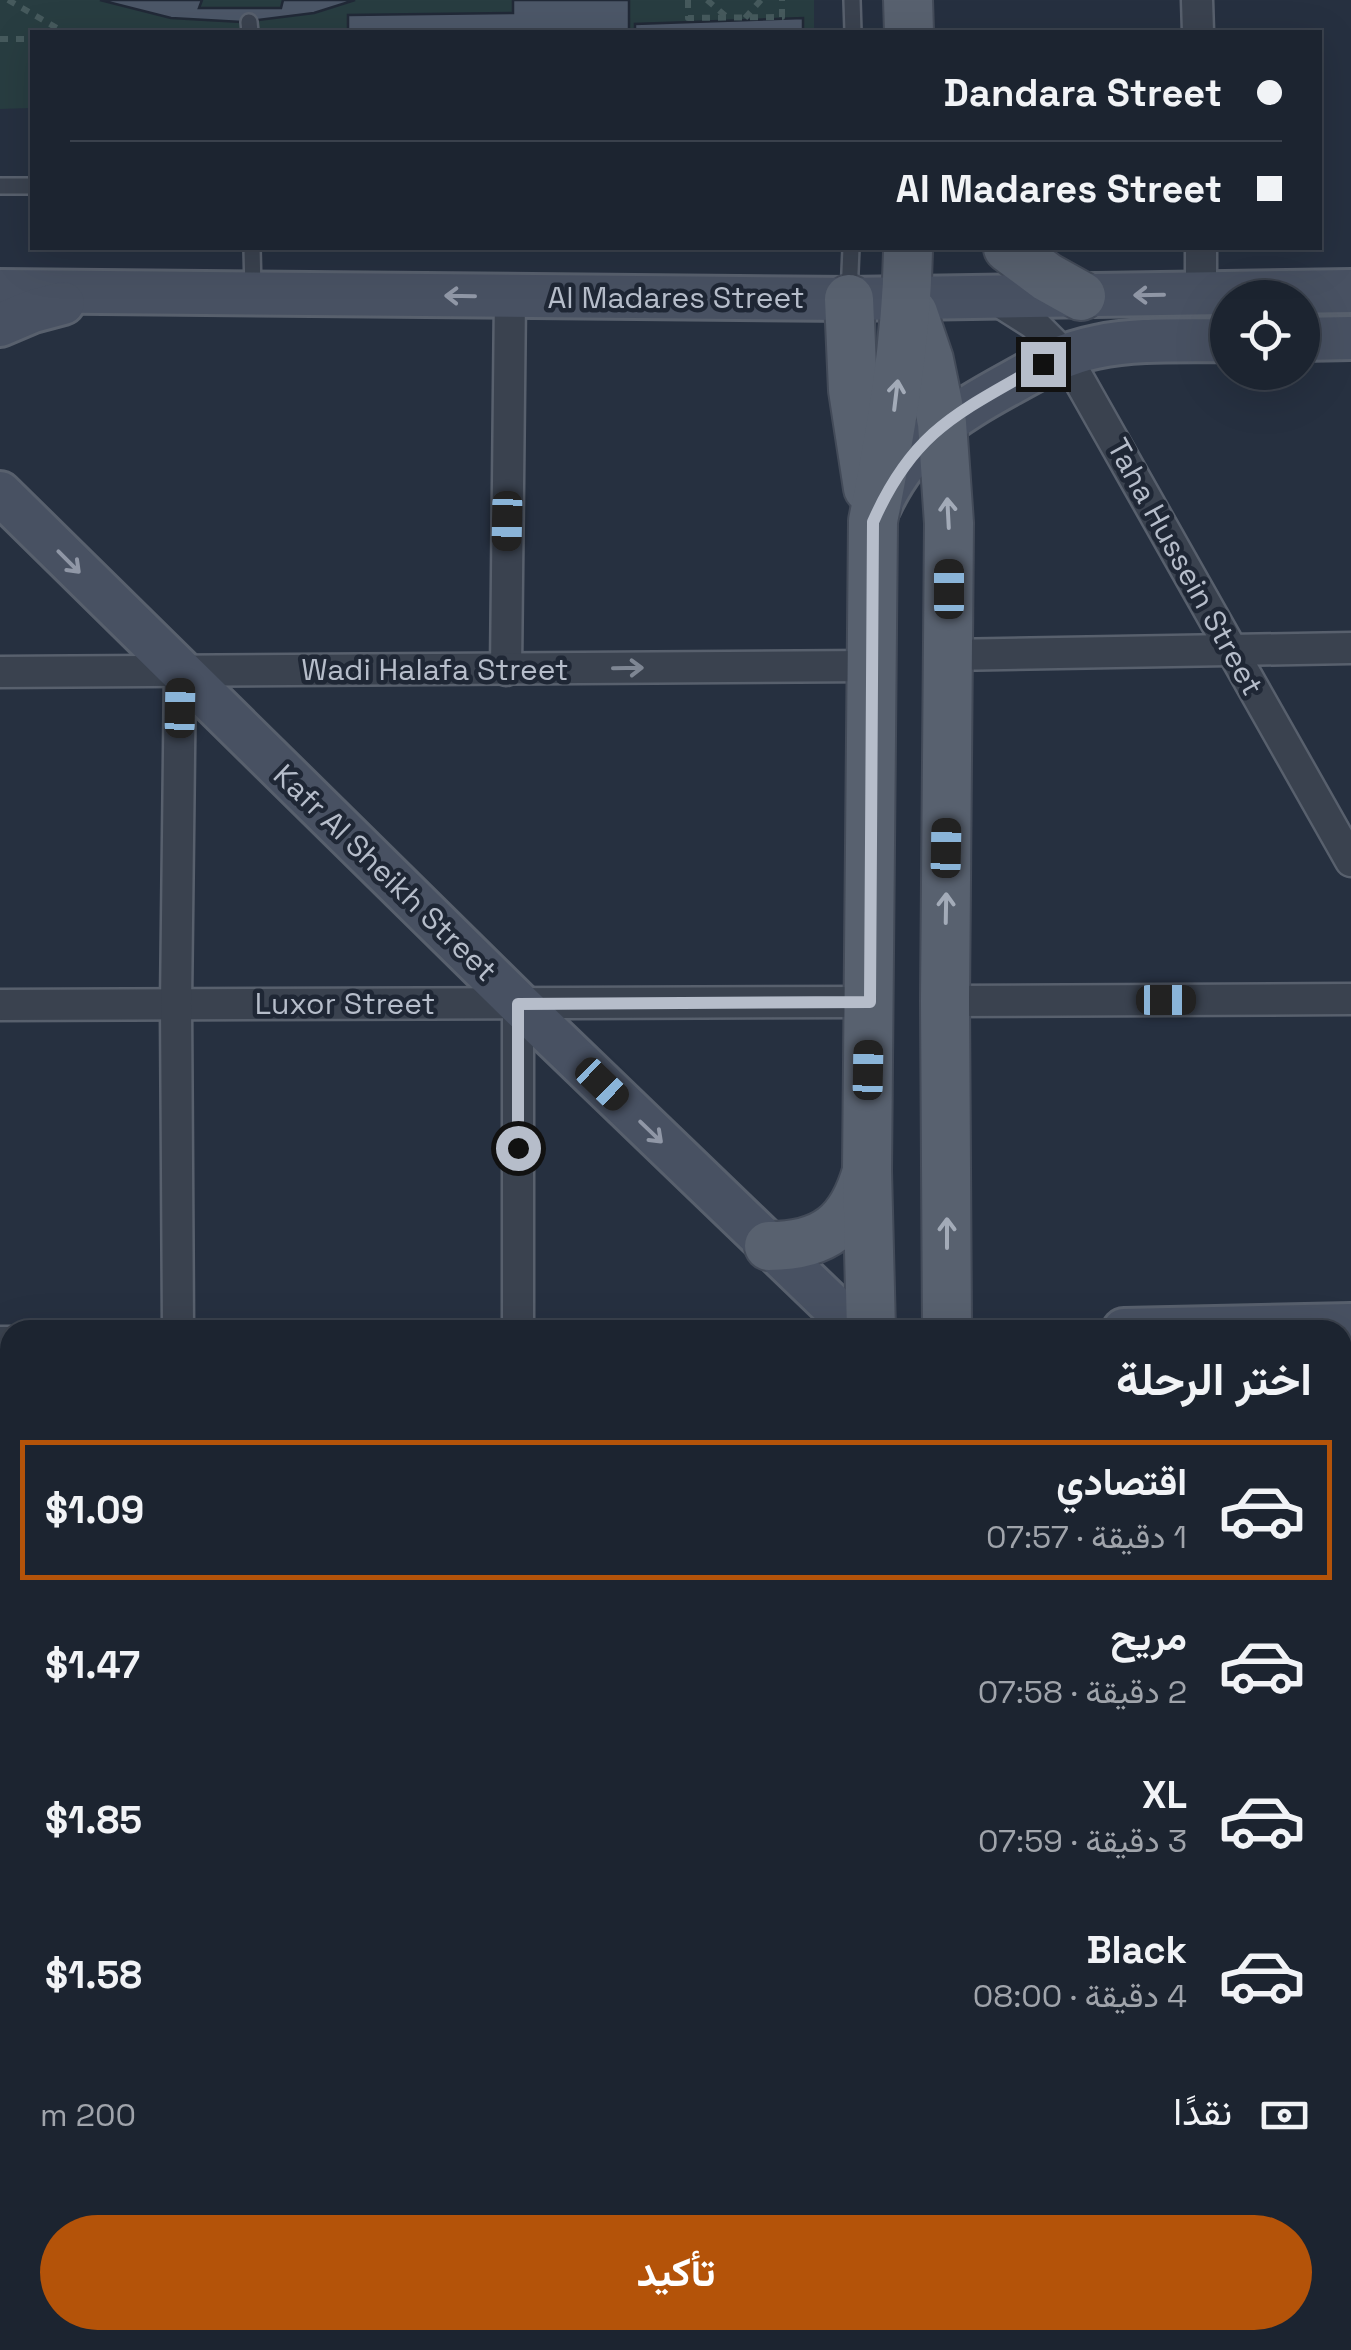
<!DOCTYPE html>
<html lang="ar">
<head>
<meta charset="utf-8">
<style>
	body { margin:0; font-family:"Space Grotesk",Vazirmatn,sans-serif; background:#29303c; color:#f1f3f6; direction:rtl; height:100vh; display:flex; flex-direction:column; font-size:38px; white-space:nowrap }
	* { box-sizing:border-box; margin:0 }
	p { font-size:32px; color:#a0a4ab }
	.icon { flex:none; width:55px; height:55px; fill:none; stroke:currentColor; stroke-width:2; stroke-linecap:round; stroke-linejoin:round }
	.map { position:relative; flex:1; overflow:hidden; direction:ltr }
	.panel { position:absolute; left:0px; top:1320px; width:1352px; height:1030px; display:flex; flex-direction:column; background:#1c2430; border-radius:30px 30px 0 0; box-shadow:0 10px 40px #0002,0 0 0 2px #3a414c; direction:rtl }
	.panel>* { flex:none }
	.top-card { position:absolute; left:30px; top:30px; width:1292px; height:220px; border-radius:0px; box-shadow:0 10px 40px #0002,0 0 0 2px #3a414c; direction:rtl; display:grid; align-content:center; height:220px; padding:0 40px; background:#1c2430 }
	.tools { position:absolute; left:1210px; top:280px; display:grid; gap:20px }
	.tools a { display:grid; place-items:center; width:110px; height:110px; border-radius:50%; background:#1c2430; box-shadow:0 10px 40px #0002,0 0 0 2px #3a414c; font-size:50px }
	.end { position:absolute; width:45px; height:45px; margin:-22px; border:12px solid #b6bdca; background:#111; box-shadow:0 0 0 5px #111 }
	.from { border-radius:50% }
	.car { position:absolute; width:30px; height:60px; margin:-30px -15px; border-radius:12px; box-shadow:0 0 8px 2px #0007; background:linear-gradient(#222 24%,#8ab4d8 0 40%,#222 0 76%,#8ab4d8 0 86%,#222 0) }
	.top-card b { display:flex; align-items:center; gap:35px; height:95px; font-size:38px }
	.top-card b+b { border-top:2px solid #3a414c }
	.top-card i { width:25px; height:25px; background:#f1f3f6 }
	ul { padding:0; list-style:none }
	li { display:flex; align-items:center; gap:30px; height:140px; margin:0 20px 15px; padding:0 20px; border:5px solid transparent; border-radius:0px }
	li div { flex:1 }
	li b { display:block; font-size:38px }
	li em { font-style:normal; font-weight:700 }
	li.active { border-color:#b45309 }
	li>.icon { width:90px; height:90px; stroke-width:1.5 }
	h2 { padding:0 40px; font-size:45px; line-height:120px }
	.pay { display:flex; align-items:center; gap:25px; height:110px; padding:0 40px; font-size:38px }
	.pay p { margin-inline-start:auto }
	.action { display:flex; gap:20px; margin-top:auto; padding:20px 40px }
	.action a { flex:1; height:115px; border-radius:60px; background:#b45309; color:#fff; font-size:40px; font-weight:700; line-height:115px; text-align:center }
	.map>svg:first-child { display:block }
</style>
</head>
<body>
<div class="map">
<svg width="1351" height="2350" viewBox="0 0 1351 2350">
	<rect width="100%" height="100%" fill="#263040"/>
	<!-- green -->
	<path fill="#283d41" d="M0 0H814V32H32V108L0 109Z"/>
	<!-- building -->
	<g fill="#4c5768" stroke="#212937" stroke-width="2.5">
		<path d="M100 0H202L199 8H281L283 0H355L314 13 242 22 171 18Z"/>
		<path d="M513 0H629V32H348V15L513 13Z"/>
		<path d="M803 18V32H635V24Z"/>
	</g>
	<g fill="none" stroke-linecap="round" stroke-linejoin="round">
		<defs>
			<g id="service">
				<path d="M852 0 853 32"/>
				<path d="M249 22 250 32"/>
				<path d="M0 186H32"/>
				<path d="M252 248 253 290"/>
				<path d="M849 295 851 248"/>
			</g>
			<g id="minor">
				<path d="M1197 0 1198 32"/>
				<path d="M1201 248V294"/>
				<path d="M992 297 1033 323 1065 355 1351 861"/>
				<path d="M948 655 1351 648"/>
				<path d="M506 670 510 297"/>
				<path d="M0 672 870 666"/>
				<path d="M945 1001 1351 999"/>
				<path d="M0 1005 869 1002"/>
				<path d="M178 1330 176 1004 180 671"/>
				<path d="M518 1330V1003"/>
				<path d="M0 1342H10"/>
				<path d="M1342 1693H1351"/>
				<path d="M0 1702H10"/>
				<path d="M1342 2063H1351"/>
				<path d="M0 2069H10"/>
				<path d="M184 2340V2350"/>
				<path d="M520 2350V2340"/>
				<path d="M565 2350 575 2340"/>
			</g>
			<g id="secondary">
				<path d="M0 291 849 299 1351 291"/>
				<path d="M0 325 33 311 63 303"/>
				<path d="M1302 339 1351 338"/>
				<path d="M0 493 518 1003 841 1314 863 1330"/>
				<path d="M879 507C909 442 951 416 1011 383 1039 367 1065 353 1096 347 1139 338 1184 341 1228 340"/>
				<path d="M1124 1330 1351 1325"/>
			</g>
			<g id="primary">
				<path d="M908 0 909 32"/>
				<path d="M1008 248 1047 277 1081 296"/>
				<path d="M849 299 853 390 868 488"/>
				<path d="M913 313 929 360 942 423 949 523 945 1001 947 1330"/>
				<path d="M769 1246C825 1246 852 1224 867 1171"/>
				<path d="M871 1330 867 1171 873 521C891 431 907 340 908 248"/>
				<path d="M883 2340V2350"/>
				<path d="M947 2350V2340"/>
			</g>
		</defs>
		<!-- service casing -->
		<use href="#service" stroke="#58606d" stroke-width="20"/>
		<!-- minor casing -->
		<use href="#minor" stroke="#58606d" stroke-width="35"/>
		<!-- secondary casing -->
		<use href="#secondary" stroke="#58606d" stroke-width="48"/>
		<!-- primary casing -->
		<use href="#primary" stroke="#434b59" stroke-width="52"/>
		<!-- path -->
		<g stroke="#465a5d" stroke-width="6" stroke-dasharray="8 8" stroke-linecap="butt">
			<path d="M8 0 64 32"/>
			<path d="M688 0V18L782 17V0"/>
			<path d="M707 0 728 18"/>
			<path d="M745 18 761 0"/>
			<path d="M0 39H32"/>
		</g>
		<!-- service -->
		<use href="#service" stroke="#3a424f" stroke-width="15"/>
		<!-- minor -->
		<use href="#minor" stroke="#3a424f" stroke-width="30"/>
		<!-- secondary -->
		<use href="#secondary" stroke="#485162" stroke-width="42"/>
		<!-- primary -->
		<use href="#primary" stroke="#58616f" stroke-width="48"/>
	</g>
	<!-- one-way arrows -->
	<defs><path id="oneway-shaft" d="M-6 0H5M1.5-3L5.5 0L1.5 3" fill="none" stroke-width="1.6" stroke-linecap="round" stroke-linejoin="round" transform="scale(2.5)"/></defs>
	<g stroke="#9097a6">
		<use href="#oneway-shaft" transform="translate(1149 295) rotate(179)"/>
		<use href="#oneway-shaft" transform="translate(460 296) rotate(-179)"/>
		<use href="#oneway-shaft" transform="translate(69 562) rotate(45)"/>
		<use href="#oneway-shaft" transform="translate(651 1132) rotate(44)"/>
	</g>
	<g stroke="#a3abb8">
		<use href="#oneway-shaft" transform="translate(896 395) rotate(-83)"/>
		<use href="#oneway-shaft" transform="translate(948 513) rotate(-93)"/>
		<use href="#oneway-shaft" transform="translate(946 908) rotate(-89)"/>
		<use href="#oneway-shaft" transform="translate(947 1233) rotate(-90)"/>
	</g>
	<use stroke="#7e8693" href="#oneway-shaft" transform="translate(628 668) rotate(-1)"/>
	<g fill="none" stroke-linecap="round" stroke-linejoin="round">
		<!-- route -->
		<path stroke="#b6bdca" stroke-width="12" d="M518 1148V1004L870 1002 873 522C914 429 960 412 1043 364"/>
	</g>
	<g text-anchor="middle" stroke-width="9" stroke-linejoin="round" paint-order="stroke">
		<!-- street labels -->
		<g font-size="30" fill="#b6bdca" stroke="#1f2735">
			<text x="676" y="308">Al Madares Street</text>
			<text transform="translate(1185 567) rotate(61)" y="10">Taha Hussein Street</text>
			<text x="435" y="680">Wadi Halafa Street</text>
			<text transform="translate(385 873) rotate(44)" y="10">Kafr Al Sheikh Street</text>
			<text x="345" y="1014">Luxor Street</text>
		</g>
	</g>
</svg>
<div class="tools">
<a><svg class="icon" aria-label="locate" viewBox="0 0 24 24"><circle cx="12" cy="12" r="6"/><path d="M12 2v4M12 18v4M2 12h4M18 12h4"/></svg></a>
</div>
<i class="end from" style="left:518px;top:1148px"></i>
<i class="end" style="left:1043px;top:364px"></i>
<i class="car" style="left:507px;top:521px;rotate:181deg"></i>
<i class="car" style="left:949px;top:589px;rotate:0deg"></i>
<i class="car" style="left:180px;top:708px;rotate:1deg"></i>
<i class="car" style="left:946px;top:848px;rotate:1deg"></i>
<i class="car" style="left:1166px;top:1000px;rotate:90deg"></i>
<i class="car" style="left:868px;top:1070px;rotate:1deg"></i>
<i class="car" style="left:602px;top:1084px;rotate:134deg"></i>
<div class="top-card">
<b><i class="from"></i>Dandara Street</b>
<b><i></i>Al Madares Street</b>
</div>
<section class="panel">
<h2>اختر الرحلة</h2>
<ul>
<li class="active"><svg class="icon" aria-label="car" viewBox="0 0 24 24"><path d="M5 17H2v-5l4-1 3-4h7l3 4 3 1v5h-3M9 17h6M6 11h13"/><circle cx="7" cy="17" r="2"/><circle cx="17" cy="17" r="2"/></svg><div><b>اقتصادي</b><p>1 دقيقة · 07:57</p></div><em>$1.09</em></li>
<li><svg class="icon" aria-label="car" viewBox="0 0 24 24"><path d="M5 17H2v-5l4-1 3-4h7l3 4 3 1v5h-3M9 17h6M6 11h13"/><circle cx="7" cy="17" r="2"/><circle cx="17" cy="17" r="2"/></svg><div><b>مريح</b><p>2 دقيقة · 07:58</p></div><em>$1.47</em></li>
<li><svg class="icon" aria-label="car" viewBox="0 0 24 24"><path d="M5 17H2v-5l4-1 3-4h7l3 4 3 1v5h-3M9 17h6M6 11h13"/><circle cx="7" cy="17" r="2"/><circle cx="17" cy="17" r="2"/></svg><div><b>XL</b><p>3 دقيقة · 07:59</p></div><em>$1.85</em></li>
<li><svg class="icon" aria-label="car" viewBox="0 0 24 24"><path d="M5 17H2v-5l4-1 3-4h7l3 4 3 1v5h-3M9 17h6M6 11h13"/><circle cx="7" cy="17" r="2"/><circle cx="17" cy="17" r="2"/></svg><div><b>Black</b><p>4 دقيقة · 08:00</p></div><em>$1.58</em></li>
</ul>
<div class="pay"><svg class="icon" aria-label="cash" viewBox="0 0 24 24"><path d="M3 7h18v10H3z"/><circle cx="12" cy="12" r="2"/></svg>نقدًا<p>200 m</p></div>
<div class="action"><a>تأكيد</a></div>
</section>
</div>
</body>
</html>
